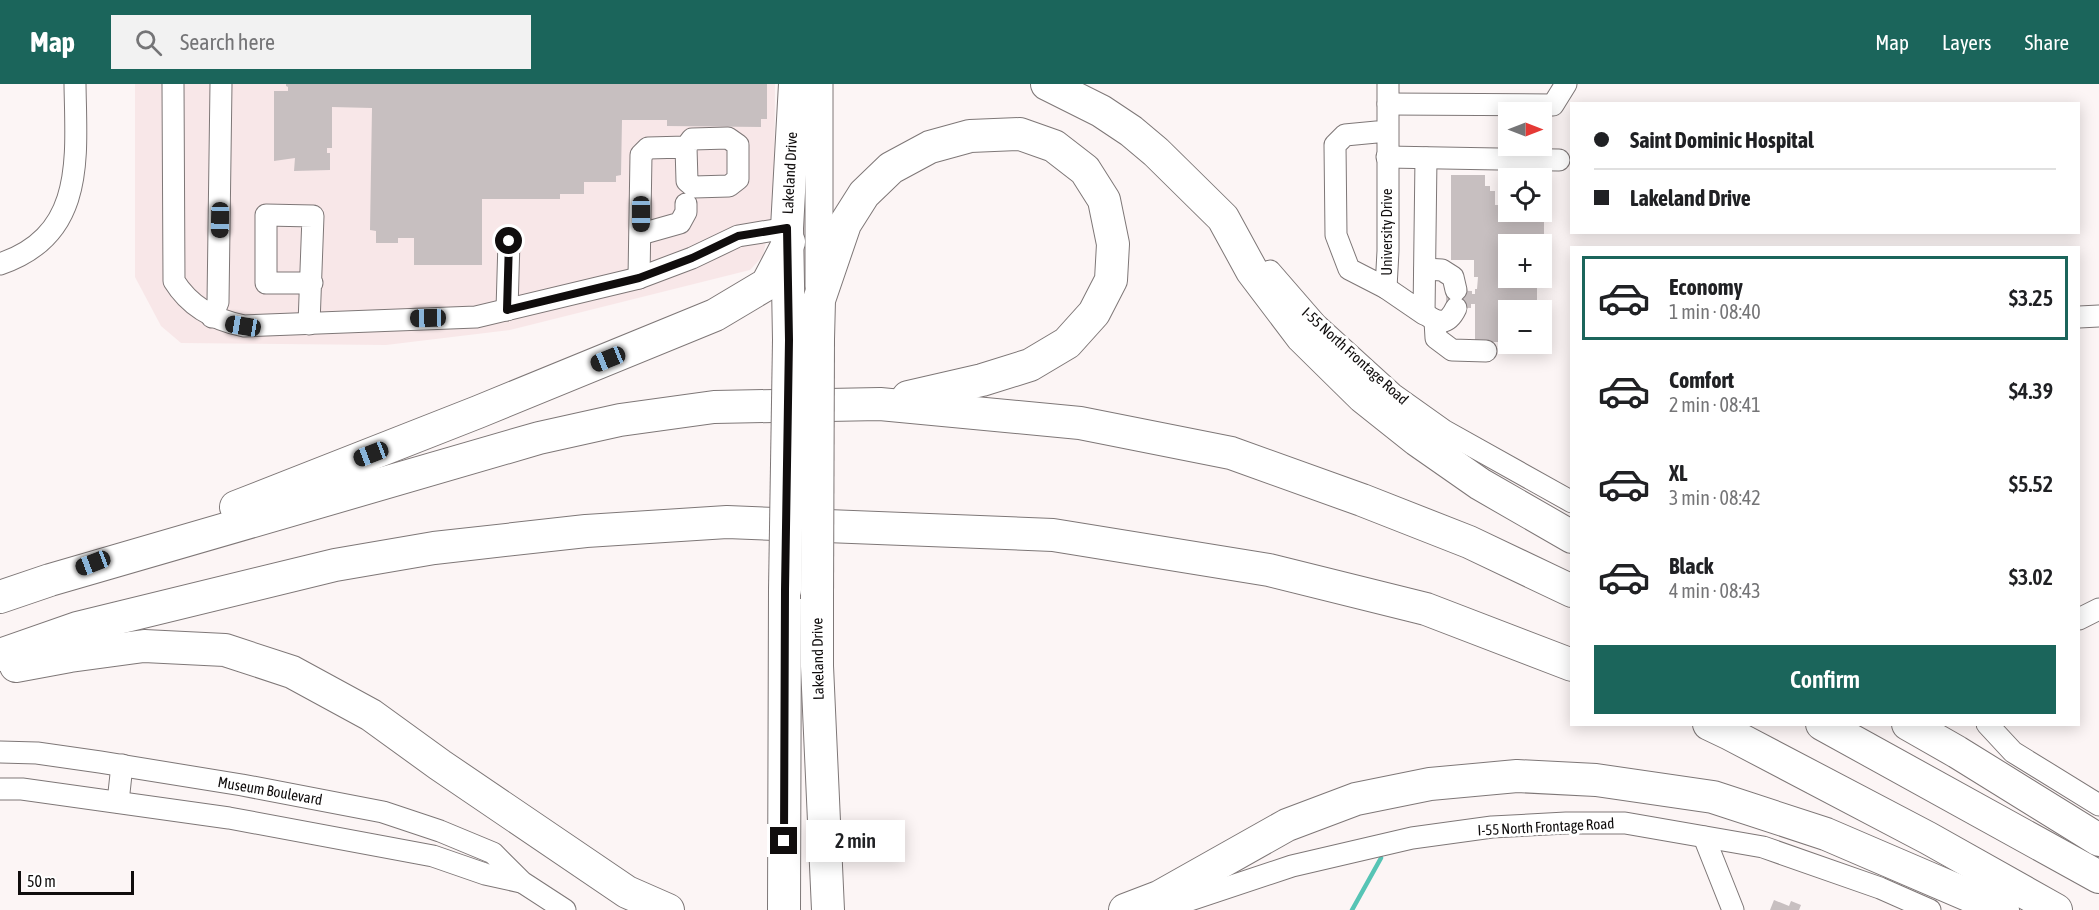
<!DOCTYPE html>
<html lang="en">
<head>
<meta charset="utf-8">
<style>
	body { margin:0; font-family:"Asap Condensed",sans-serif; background:#f2f2f2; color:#202124; height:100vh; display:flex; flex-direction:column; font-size:22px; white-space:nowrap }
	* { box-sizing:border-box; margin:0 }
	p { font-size:20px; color:#757577 }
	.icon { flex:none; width:33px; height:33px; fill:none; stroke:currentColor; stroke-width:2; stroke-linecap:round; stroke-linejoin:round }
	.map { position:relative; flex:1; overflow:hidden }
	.side { position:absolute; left:1570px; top:162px; width:510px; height:480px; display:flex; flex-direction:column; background:#fff; border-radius:0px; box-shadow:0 3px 15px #0003 }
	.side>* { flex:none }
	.hud { position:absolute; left:1570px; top:18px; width:510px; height:132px; border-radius:0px; box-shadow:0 3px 15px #0003; display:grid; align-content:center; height:132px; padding:0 24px; background:#fff }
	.needle { width:39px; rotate:90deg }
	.controls { position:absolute; left:1498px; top:18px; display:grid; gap:12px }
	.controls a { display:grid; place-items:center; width:54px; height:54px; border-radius:0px; background:#fff; box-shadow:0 3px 15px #0003; font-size:30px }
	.scale { position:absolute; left:18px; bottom:15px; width:116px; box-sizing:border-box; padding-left:6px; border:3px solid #100d0d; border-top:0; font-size:16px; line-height:21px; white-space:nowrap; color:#100d0d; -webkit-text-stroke:4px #fff; paint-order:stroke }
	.end { position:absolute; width:27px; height:27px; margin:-14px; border:8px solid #100d0d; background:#fff; box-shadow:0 0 0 3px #fff }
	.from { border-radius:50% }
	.bubble { position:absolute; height:42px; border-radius:0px; background:#fff; box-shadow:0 3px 15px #0003; font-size:20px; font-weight:600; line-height:42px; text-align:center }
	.car { position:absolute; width:18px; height:36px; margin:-18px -9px; border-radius:8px; box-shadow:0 0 4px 2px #0007; background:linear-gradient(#222 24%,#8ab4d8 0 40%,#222 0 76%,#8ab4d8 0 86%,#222 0) }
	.hud b { display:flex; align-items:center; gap:21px; height:57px; font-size:22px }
	.hud b+b { border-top:2px solid #e0e0e0 }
	.hud i { width:15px; height:15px; background:#202124 }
	ul { padding:10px 0 0; list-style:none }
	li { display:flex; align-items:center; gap:18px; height:84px; margin:0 12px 9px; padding:0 12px; border:3px solid transparent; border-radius:0px }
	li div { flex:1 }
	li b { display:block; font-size:22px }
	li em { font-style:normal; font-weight:600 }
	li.current { border-color:#1b655b }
	li>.icon { width:54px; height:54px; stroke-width:1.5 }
	.button { display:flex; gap:12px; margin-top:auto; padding:12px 24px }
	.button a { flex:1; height:69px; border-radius:0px; background:#1b655b; color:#fff; font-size:24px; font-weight:600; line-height:69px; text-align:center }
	header { display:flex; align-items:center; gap:36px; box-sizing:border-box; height:84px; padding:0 30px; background:#1b655b; color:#fff }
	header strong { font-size:28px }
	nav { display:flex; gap:33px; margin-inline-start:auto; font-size:21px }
	.search { width:420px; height:54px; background:#f2f2f2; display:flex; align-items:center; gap:15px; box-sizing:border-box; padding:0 21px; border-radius:0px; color:#757577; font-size:22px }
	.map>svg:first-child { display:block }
</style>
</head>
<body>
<header>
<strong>Map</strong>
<div class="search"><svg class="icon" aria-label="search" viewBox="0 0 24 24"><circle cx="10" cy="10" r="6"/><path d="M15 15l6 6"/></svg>Search here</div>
<nav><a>Map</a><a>Layers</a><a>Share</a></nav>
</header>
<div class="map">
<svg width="2099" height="826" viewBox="0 0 2099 826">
	<rect width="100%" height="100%" fill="#fcf5f5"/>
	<!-- built -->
	<path fill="#f8e7e8" d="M135 0H775L774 119 763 172 750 186 510 246 386 261 181 259 161 242 135 193Z"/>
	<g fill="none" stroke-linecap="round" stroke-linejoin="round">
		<!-- stream -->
		<path stroke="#56c4b5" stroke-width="4.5" d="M1352 826 1381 774"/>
	</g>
	<!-- building -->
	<g fill="#c7bfc0">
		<path d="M286 0H767V35H761V43L667 42V36H622L621 91 616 92V98H584V110H560V115H482V181H414V154H398V159H376V147L370 146 372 24 332 23V64H327V69H330V86L294 87 295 74 274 77V7H288V3L286 2Z"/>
		<path d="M1451 91H1485V102H1490V107H1495V121H1509V128H1530V131H1536V134H1544V160H1509V194H1544V197H1537V226H1509V258H1475V220H1471V224L1446 223V206L1472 207V210H1475V205H1477L1478 193H1474V176H1451Z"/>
		<path d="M1774 816 1789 822 1791 817 1801 821 1799 826H1770Z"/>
	</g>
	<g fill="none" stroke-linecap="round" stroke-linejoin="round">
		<defs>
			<g id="minor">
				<path d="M173 0 174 197C190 223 214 236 244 242L476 233 639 194 692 174 738 152 787 144"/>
				<path d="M1388 20 1553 21 1566 0"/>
				<path d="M1387 47 1345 51 1335 61 1336 151 1349 185 1386 204 1388 167V0"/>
				<path d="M1387 73 1559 76"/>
				<path d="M641 150 680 139 686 128V120"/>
				<path d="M0 180C86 151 76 73 75 0"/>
				<path d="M1425 185 1442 186 1453 193 1456 206"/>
				<path d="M1270 187 1316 240 1393 310 1445 347 1572 418"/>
				<path d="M639 194 641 71 648 64 686 63 692 55 728 54 738 61V95L729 102 694 103 687 97 686 63"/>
				<path d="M1386 204 1424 230 1426 74"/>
				<path d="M507 226 509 157"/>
				<path d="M1425 230C1439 240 1448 241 1456 224"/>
				<path d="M212 233 218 218 221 0"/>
				<path d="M2079 233 2099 232"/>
				<path d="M1435 237 1436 254 1452 266 1486 267"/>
				<path d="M309 240 313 132 266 131V199H312"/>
				<path d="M2079 535 2099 525"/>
				<path d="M1987 640 2013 668 2099 721"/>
				<path d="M0 668 37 669 100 678 242 701 383 728 440 747 493 769 522 798 565 826"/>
				<path d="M0 705H22L229 734 433 772 485 790 521 798"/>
				<path d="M118 718 122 681"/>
				<path d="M1704 753 1733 826"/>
				<path d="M1160 826 1292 782 1412 754 1492 743 1566 739H1625L1763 763 1880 804 1930 826"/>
			</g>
			<path id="major" d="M819 0V202"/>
			<g id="highway">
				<path d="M1047 0 1101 27 1131 47 1156 68 1223 134 1252 187 1302 253 1363 313 1417 356 1480 400 1572 453"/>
				<path d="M818 255 819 216 845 140 864 110 891 84 930 63 970 52 1020 50 1054 62 1085 86 1104 116 1113 160 1111 196 1094 229 1067 259 1030 281 982 296 908 313"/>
				<path d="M789 256 787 144 795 0"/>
				<path d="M236 423 478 328 715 231 767 200 789 158"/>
				<path d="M0 513 50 496 539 354 620 336 714 323 880 320 1080 339 1231 369 1362 416 1469 458 1572 507"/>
				<path d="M817 515V582L828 826"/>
				<path d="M0 571 77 544 335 481 434 464 586 447 727 438 1053 451 1269 486 1426 525 1572 581"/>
				<path d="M16 582 70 572 144 562 225 566 292 588 371 631 440 681 627 808 668 826"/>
				<path d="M1709 640 1730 650 1928 754 2056 826"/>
				<path d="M1822 640 2099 793"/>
				<path d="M1908 640 1957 668 2099 756"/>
				<path d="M784 826 785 506"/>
				<path d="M1125 826 1159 813 1287 741 1356 715 1430 700 1517 692 1596 696 1713 713 1826 750 2003 826"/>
			</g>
		</defs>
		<!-- minor casing -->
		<use href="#minor" stroke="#7e7777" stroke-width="23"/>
		<!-- major casing -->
		<use href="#major" stroke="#7e7777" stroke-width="29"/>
		<!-- highway casing -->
		<use href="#highway" stroke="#7e7777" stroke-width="34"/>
		<!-- minor -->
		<use href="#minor" stroke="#fff" stroke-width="21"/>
		<!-- major -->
		<use href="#major" stroke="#fff" stroke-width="27"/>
		<!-- highway -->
		<use href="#highway" stroke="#fff" stroke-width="32"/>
		<defs>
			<g id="highway-bridge">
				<path d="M785 506 789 256"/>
				<path d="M817 515 818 255"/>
			</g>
		</defs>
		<!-- highway-bridge casing -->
		<use href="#highway-bridge" stroke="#7e7777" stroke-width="34" stroke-linecap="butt"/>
		<!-- highway-bridge -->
		<use href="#highway-bridge" stroke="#fff" stroke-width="32"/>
	</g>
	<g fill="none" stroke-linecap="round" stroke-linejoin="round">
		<!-- route -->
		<path stroke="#100d0d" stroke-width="8" d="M509 157 507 226 639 194 692 174 738 152 787 144 789 256 785 506 784 757"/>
	</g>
	<g text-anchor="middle" stroke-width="6" stroke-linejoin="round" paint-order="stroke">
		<!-- street labels -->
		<g font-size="15" fill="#100d0d" stroke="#fff">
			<text transform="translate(790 89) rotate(-87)" y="5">Lakeland Drive</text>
			<text transform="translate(1387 148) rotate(-90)" y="5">University Drive</text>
			<text transform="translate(1355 272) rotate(42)" y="5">I-55 North Frontage Road</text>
			<text transform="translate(818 575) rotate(-91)" y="5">Lakeland Drive</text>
			<text transform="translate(270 707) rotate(10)" y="5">Museum Boulevard</text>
			<text transform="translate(1546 743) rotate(-3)" y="5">I-55 North Frontage Road</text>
		</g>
	</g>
</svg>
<div class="controls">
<a><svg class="needle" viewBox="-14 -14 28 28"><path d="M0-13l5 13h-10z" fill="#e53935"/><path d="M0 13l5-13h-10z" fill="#757577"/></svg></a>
<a><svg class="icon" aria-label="locate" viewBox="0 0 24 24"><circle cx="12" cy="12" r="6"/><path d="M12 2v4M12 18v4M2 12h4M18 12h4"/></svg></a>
<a>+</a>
<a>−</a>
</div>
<div class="scale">50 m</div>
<i class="end from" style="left:509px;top:157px"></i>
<i class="end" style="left:784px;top:757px"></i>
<div class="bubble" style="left:806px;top:736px;width:99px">2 min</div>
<i class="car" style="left:641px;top:130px;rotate:180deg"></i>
<i class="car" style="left:220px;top:136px;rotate:181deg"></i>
<i class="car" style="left:428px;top:234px;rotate:269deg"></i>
<i class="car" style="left:243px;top:242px;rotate:279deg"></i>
<i class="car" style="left:608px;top:275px;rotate:248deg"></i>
<i class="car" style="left:371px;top:370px;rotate:249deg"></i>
<i class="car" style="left:93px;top:479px;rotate:249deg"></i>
<div class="hud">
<b><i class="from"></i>Saint Dominic Hospital</b>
<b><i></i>Lakeland Drive</b>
</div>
<section class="side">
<ul>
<li class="current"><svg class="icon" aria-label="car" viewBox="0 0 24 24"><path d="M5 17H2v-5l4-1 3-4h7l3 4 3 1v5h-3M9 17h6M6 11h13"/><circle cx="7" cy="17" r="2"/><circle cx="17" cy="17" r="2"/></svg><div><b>Economy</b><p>1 min · 08:40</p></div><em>$3.25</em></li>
<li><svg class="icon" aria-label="car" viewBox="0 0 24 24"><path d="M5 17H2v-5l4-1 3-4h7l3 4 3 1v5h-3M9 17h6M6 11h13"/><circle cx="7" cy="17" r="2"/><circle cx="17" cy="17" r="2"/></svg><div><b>Comfort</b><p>2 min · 08:41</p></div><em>$4.39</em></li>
<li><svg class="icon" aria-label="car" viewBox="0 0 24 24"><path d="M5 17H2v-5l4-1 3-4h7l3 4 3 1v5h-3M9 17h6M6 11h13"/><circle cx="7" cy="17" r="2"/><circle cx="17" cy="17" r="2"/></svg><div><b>XL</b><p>3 min · 08:42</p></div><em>$5.52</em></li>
<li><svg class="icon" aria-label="car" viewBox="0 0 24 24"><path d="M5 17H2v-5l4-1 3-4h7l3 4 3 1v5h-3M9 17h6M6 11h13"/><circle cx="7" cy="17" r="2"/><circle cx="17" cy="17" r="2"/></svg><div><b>Black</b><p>4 min · 08:43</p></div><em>$3.02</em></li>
</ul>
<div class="button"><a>Confirm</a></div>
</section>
</div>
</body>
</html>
